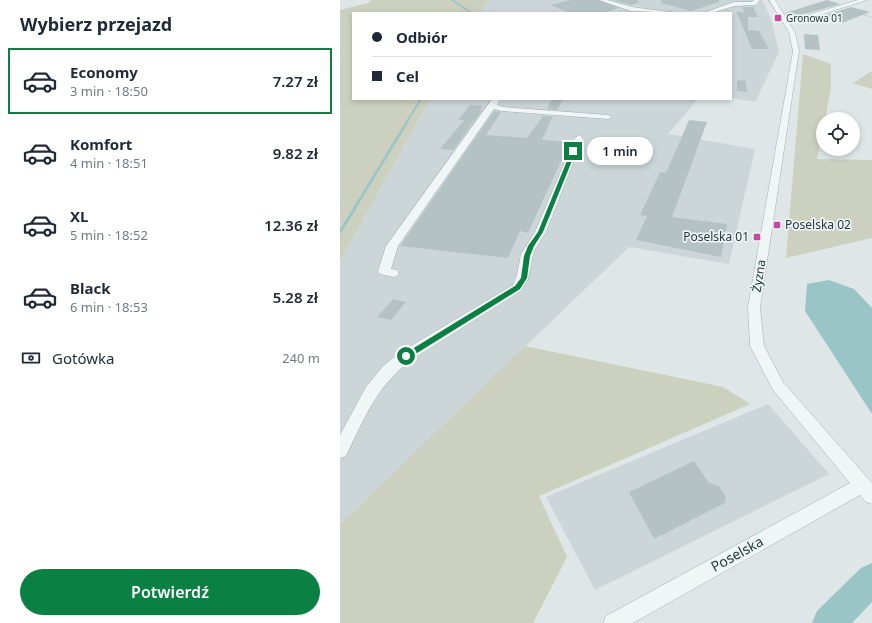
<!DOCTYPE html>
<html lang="pl">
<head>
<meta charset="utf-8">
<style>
	body { margin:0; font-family:"Noto Sans",sans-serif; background:#f2f2f3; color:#1f2937; height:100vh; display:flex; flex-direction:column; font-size:15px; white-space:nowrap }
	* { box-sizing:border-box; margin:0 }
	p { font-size:13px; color:#747a83 }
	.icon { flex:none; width:22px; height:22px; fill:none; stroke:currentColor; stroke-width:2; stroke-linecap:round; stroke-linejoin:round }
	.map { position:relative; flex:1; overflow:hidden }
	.details { display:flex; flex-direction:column; background:#fff; width:340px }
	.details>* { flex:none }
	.banner { position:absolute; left:12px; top:12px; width:380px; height:88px; border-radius:0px; box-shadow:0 2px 6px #0003; display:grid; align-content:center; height:88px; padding:0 20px; background:#fff }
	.tools { position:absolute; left:476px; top:112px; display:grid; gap:8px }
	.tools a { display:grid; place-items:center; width:44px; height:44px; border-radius:50%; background:#fff; box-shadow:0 2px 6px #0003; font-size:20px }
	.end { position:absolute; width:18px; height:18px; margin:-9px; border:5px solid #0b8043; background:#fff; box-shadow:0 0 0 2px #fff }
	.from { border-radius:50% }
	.bubble { position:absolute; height:28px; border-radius:14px; background:#fff; box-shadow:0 2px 6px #0003; font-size:13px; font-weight:600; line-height:28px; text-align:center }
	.banner b { display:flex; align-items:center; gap:14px; height:38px; font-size:15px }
	.banner b+b { border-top:1px solid #e0e1e3 }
	.banner i { width:10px; height:10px; background:#1f2937 }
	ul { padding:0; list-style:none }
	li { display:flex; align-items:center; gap:12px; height:66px; margin:0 8px 6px; padding:0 12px; border:2px solid transparent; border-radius:0px }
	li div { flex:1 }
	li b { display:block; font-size:15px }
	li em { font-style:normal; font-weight:600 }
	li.on { border-color:#0b8043 }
	li>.icon { width:36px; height:36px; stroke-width:1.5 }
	h2 { padding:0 20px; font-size:18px; line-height:48px }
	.pay { display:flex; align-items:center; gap:10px; height:44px; padding:0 20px; font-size:15px }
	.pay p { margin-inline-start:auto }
	.primary-button { display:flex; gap:8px; margin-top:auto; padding:8px 20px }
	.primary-button a { flex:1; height:46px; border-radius:24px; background:#0b8043; color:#fff; font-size:16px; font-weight:600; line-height:46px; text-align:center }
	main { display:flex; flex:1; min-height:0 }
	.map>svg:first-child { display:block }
</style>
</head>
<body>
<main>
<section class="details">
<h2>Wybierz przejazd</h2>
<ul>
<li class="on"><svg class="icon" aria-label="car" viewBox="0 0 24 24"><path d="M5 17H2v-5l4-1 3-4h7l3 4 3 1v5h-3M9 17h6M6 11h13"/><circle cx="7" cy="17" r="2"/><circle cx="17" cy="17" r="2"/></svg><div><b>Economy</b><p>3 min · 18:50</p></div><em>7.27 zł</em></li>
<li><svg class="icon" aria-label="car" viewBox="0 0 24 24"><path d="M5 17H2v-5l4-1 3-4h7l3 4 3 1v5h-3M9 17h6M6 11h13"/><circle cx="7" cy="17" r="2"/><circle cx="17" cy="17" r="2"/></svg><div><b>Komfort</b><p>4 min · 18:51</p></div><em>9.82 zł</em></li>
<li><svg class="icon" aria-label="car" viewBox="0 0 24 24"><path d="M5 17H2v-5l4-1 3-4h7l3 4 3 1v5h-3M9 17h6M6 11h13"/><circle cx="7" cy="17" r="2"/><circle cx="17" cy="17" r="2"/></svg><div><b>XL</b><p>5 min · 18:52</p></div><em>12.36 zł</em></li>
<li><svg class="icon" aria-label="car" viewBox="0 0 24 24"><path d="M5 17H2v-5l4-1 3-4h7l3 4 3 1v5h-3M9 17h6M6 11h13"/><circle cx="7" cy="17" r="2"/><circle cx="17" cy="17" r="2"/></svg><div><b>Black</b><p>6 min · 18:53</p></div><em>5.28 zł</em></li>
</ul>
<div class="pay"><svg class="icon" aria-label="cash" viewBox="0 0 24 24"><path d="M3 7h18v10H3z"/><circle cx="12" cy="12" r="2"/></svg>Gotówka<p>240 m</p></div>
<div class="primary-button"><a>Potwierdź</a></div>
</section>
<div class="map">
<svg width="532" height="623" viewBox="0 0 532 623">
	<rect width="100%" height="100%" fill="#dee6e7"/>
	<!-- built -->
	<g fill="#ccd6d9">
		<path d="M148 0H422L431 19 439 52 415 102 391 98V13H140Z"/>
		<path d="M90 99H358L328 134 415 149 389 264 289 247 0 524V261Z"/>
		<path d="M428 404 489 474 255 590 206 497Z"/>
	</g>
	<!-- green -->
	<g fill="#ccd0bf">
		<path d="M31 0H148L140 13H13V99H90L0 261V10L28 3Z"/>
		<path d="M463 54 491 64V88L485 119H483V130L477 159 532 160V238L446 258Z"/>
		<path d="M532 71V89L513 83Z"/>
		<path d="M185 346 383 387 410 404 199 496 227 557 193 623H0V524Z"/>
	</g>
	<!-- water -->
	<path fill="#9ac5c6" d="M489 280 514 289 532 308V414L465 311 467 284Z"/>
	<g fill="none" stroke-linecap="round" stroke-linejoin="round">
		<!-- stream-far3 -->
		<path stroke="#9ac5c6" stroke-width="1.5" d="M112 0 132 13"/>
		<!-- stream-far2 -->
		<path stroke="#9ac5c6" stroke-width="2" d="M66 123 81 99"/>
		<!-- stream-far1 -->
		<path stroke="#9ac5c6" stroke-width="2.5" d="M14 209 67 122"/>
		<!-- stream -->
		<path stroke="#9ac5c6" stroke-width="3" d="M0 232 15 208"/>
		<!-- river -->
		<path fill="#9ac5c6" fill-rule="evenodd" d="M532 563V602L512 623H472L477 611 521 568Z"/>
	</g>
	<!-- building -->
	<g fill="#b5c2c3">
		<path d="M230 0H258L279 8 262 13H231L210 5Z"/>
		<path d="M273 0H298L299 3 291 5Z"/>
		<path d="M321 0H379V2L351 11 321 3Z"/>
		<path d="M487 0 500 4 458 16H447L445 13Z"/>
		<path d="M402 7H413L418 17H408V30L419 31 429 49H412L396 11 405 13Z"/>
		<path d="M511 7 530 12 502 23 479 17Z"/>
		<path d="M464 34 478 35 480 50 465 49Z"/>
		<path d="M397 80 406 81 407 92 397 91Z"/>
		<path d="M212 99H223L217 110 207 109Z"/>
		<path d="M130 105 143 106 140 110H142L113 150 100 149 124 120H118Z"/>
		<path d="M154 111 161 112 146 135 187 138 203 116H213L202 140 230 142 188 233 180 231 168 258 60 246Z"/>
		<path d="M349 120 367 122 332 217 387 224 381 257 296 240 307 216 300 215 320 172 326 173Z"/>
		<path d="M53 299 66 302 51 320 37 317Z"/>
		<path d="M354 461 369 483 379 486 386 497 385 503 314 539 289 492Z"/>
	</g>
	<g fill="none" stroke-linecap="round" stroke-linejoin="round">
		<defs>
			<g id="minor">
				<path d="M259 0H267L292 7 337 13 291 11Z"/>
				<path d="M414 0H420L416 5 394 6 372 13H363L394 2H412Z"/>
				<path d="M429 0H435L446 18H458L518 0H527L460 21 448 22 455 32 459 51 420 307 424 346 443 382 532 483V504L526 502 520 495 293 623H263L266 616 510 483 433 390 410 346 408 307 453 51 449 32Z"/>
				<path d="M152 99H160L157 105 163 107 268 115 272 117 268 119 162 111 154 109 58 246 51 269 57 270 59 273 57 276 53 277 40 274 38 271 46 246Z"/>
				<path d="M239 135 243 138 206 232 194 251 188 279 181 291 71 360C36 387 25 417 6 456L0 458V435L26 387 44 365 61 352 173 285 177 275 181 254 195 232 235 138Z"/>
			</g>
		</defs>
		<!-- minor casing -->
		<use href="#minor" stroke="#a4afb1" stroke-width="1"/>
		<!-- path -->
		<path stroke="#b0b9ba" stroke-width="1" stroke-dasharray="1.5 1.5" stroke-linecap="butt" d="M512 12 532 17"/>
		<!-- minor -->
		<use href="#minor" fill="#f0f5f5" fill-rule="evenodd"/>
	</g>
	<!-- route -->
	<path fill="#0b8043" d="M233 150 236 151 203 232 194 246 190 256 187 278 180 289 69 358H64V354L175 286 181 278 184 256 188 246 198 232 231 151Z"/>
	<!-- markers -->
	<g fill="#c7489c" stroke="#edf4f5" stroke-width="1.5">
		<rect x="434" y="14" width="8" height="8" rx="2"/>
		<rect x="433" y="221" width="8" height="8" rx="2"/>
		<rect x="413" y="233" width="8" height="8" rx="2"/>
	</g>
	<g text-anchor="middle" stroke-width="3.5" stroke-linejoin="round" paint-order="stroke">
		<!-- far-poi labels -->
		<g font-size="10" fill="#283a3d" stroke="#edf4f5" text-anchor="start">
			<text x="446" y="22">Gronowa 01</text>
		</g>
		<!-- poi labels -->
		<g font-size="12" fill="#283a3d" stroke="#edf4f5" text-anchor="start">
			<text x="445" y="229">Poselska 02</text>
			<text x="409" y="241" text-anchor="end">Poselska 01</text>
		</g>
		<!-- street labels -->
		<g font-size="12" fill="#283a3d" stroke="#edf4f5">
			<text transform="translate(419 276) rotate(-81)" y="4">Żyzna</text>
		</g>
		<!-- near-street labels -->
		<g font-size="14" fill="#283a3d" stroke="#edf4f5">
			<text transform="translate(397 554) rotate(-29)" y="5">Poselska</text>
		</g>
	</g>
</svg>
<div class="tools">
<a><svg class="icon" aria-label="locate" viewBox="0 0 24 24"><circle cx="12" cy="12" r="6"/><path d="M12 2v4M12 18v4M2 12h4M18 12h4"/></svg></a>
</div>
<i class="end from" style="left:66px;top:356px"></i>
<i class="end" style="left:233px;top:151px"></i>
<div class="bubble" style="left:247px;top:137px;width:66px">1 min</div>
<div class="banner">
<b><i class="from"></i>Odbiór</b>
<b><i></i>Cel</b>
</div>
</div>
</main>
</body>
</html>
